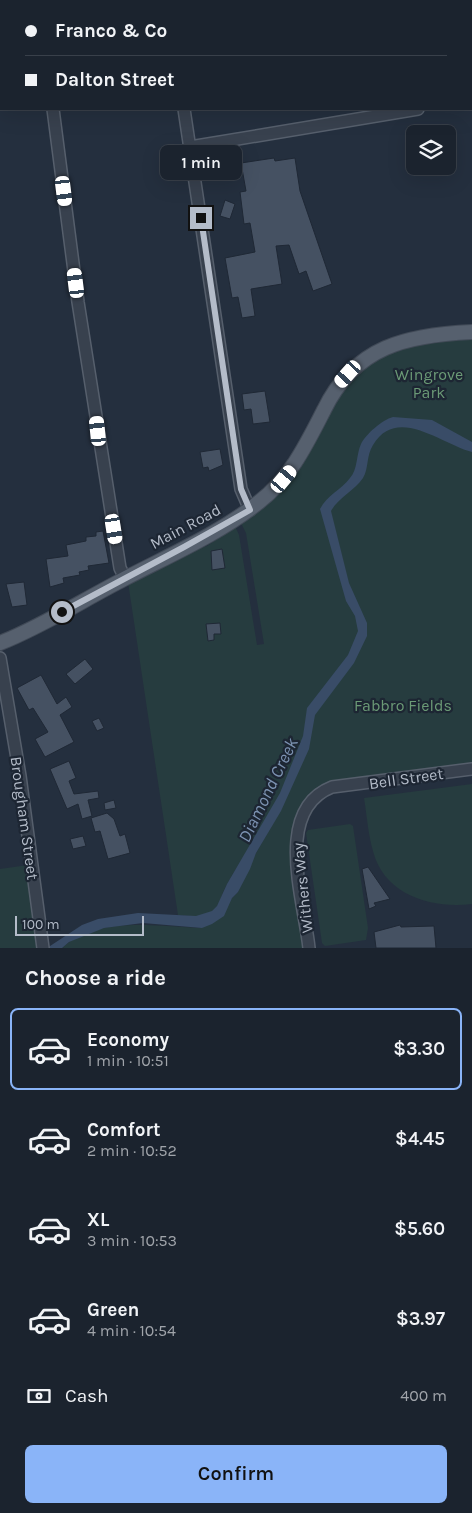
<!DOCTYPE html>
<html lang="en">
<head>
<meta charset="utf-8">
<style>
	body { margin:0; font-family:Karla,sans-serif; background:#282f3a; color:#f1f3f6; height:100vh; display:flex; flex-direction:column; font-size:19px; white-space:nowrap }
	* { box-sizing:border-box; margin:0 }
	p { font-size:16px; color:#a0a4aa }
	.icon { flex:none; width:28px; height:28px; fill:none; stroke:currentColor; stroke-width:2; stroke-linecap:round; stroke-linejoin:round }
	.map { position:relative; height:948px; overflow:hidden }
	.drawer { display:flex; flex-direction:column; background:#1b232e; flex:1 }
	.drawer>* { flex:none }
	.guide { position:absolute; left:0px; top:0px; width:472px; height:110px; box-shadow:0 5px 20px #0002,0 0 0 1px #39404a; display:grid; align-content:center; height:110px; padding:0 25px; background:#1b232e }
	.controls { position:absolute; left:406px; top:125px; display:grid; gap:10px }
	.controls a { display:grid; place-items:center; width:50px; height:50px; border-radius:8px; background:#1b232e; box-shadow:0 5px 20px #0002,0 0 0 1px #39404a; font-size:25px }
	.scale { position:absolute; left:15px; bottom:12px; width:129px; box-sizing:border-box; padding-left:5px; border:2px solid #b4bcc9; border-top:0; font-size:14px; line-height:18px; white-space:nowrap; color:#b4bcc9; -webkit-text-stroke:4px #1d2633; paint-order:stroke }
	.end { position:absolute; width:22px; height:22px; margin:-11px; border:6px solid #b4bcc9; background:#111; box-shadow:0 0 0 2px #111 }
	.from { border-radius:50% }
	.bubble { position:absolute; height:35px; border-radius:8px; background:#1b232e; box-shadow:0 5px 20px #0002,0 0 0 1px #39404a; font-size:16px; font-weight:600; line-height:35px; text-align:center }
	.car { position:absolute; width:15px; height:30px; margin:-15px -8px; border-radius:6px; box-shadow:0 0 4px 1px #0007; background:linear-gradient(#fff 24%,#345 0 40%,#fff 0 76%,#345 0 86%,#fff 0) }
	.guide b { display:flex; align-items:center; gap:18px; height:48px; font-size:19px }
	.guide b+b { border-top:1px solid #39404a }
	.guide i { width:12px; height:12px; background:#f1f3f6 }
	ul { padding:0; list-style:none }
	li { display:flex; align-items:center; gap:15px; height:82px; margin:0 10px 8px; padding:0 15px; border:2px solid transparent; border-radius:8px }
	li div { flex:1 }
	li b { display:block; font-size:19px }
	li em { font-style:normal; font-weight:600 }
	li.on { border-color:#8ab4f8 }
	li>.icon { width:45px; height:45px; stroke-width:1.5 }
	h2 { padding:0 25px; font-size:22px; line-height:60px }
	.pay { display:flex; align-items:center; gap:12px; height:55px; padding:0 25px; font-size:19px }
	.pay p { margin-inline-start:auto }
	.primary-button { display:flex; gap:10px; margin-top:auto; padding:10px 25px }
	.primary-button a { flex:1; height:58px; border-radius:8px; background:#8ab4f8; color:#111; font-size:20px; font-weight:600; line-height:58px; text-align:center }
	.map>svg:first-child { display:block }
</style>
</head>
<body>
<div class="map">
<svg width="472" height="948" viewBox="0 0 472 948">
	<rect width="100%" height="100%" fill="#242f3e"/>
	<!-- green -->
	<g fill="#263c3f">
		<path d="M472 337V766L337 783 298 819 305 948H62C100 915 156 927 202 928L238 892 256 853 280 811C258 836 241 858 225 888 221 896 219 907 212 912 202 918 189 916 178 915L128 582 186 552 207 546 235 526 239 535 257 645 264 644 246 533 241 523 262 508 335 398 363 367 405 345Z"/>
		<path d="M472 784V904C432 909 384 895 373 851 368 834 367 816 364 798Z"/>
		<path d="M350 824 353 826 368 928 366 940 325 946 322 943 306 833 308 830Z"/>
		<path d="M28 865 40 948H0V869Z"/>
	</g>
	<!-- water -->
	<path fill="#394c67" d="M393 417 432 420 472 442V452C441 444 397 405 373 445 366 456 369 468 363 478 355 490 338 498 331 511L349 583 367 623V636L354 663 315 715 309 749 281 811 256 853 250 869 238 892 232 898 224 916 212 924 202 928 143 923 104 928 69 942 62 948H47L82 925 98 919 138 913 196 916 212 911 217 906 227 884 280 793 303 736 307 708 348 655 358 631 355 616 346 601 320 509C327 495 341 490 350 478 358 469 356 455 361 444 366 434 382 420 393 417Z"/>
	<!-- building -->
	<g fill="#455162" stroke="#1f2835">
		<path d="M274 158 275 161 295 158 300 191 332 284 313 291 306 271 299 274 289 245 276 246 282 284 251 289 255 316 242 318 238 297 232 298 225 258 255 252 250 223 244 224 240 192 246 191 241 163Z"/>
		<path d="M225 200 235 204 230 219 220 216Z"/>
		<path d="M265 391 270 422 253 424 251 409 244 410 242 394Z"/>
		<path d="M220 449 223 465 209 471 208 467 203 468 200 452Z"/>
		<path d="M103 531 109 563 88 566 89 570 79 572 80 575 63 578 64 583 50 587 46 559 68 556 66 545 86 541V537L96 536V532Z"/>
		<path d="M222 549 225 568 212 570 211 551Z"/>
		<path d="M24 582 27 605 12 607 6 584Z"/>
		<path d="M220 623 221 634H214V640L208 641 206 624Z"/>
		<path d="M85 659 93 669 75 684 66 674Z"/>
		<path d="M41 675 57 704 66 697 72 707 60 715 74 742 45 757 35 739 48 732 33 708 29 710 17 688Z"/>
		<path d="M99 718 104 728 97 731 92 721Z"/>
		<path d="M69 761 76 778 69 781 74 794 98 791 99 798 88 800 92 816 82 819 78 804 67 809 50 769Z"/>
		<path d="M114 800 116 808 105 810 104 803Z"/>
		<path d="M107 813 114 819 120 836 125 834 130 853 108 859 100 831 95 832 91 818Z"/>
		<path d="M83 836 86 846 73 849 70 839Z"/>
		<path d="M368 867 390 899 374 903 376 906 369 909 362 869Z"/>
		<path d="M400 925 401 927 434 926 436 948H376L374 932Z"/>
	</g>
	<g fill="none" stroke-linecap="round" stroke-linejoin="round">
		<defs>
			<g id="minor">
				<path d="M35 0V1"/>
				<path d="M170 0 171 1"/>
				<path d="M408 0 409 1"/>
				<path d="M471 72 472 73"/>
				<path d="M471 81H472"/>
				<path d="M0 98H1"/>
				<path d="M53 109 78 302 120 568 125 578"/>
				<path d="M184 109 241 489 250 510"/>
				<path d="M190 147 418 109"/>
				<path d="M0 658 20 776 43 948"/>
				<path d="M309 948C304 900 273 810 332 787L472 769"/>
			</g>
			<path id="major" d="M0 643C43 626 83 600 124 579 170 555 219 534 259 502 291 477 306 445 324 410 355 346 407 335 472 332"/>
		</defs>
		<!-- minor casing -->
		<use href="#minor" stroke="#565f6c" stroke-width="14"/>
		<!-- major casing -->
		<use href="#major" stroke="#414a57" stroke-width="16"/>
		<!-- minor -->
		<use href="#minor" stroke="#38414e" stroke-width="11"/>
		<!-- major -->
		<use href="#major" stroke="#56606e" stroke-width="14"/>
	</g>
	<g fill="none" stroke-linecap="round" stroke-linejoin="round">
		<!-- route -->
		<path stroke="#b4bcc9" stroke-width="6" d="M62 612 184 547 250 510 241 489 201 218"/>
	</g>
	<g text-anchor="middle" stroke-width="4.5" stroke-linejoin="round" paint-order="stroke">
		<!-- park labels -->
		<g font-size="16" fill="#6b9a76" stroke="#1d2633">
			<text x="429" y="380">Wingrove<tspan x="429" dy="18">Park</tspan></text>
			<text x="403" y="711">Fabbro Fields</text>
		</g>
		<!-- street labels -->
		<g font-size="16" fill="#b4bcc9" stroke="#1d2633">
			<text transform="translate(185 526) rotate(-28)" y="6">Main Road</text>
			<text transform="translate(406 778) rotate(-8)" y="6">Bell Street</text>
			<text transform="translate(25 818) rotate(82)" y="6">Brougham Street</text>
			<text transform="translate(302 888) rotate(-96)" y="6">Withers Way</text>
		</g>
		<!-- water labels -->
		<g font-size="18" font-style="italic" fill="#7c92b1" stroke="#1d2633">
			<text transform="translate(268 790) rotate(-64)" y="6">Diamond Creek</text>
		</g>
	</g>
</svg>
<div class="controls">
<a><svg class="icon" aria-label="layers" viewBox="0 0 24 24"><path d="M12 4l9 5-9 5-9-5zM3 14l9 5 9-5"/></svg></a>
</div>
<div class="scale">100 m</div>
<i class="end from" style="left:62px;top:612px"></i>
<i class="end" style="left:201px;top:218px"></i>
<div class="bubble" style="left:160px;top:145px;width:82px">1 min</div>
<i class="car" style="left:64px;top:191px;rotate:173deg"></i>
<i class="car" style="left:76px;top:283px;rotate:353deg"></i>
<i class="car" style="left:348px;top:374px;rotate:222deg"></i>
<i class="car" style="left:98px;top:431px;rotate:354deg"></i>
<i class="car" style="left:284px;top:479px;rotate:40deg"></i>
<i class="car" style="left:114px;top:529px;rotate:171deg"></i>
<div class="guide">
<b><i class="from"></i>Franco &amp; Co</b>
<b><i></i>Dalton Street</b>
</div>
</div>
<section class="drawer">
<h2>Choose a ride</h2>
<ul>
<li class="on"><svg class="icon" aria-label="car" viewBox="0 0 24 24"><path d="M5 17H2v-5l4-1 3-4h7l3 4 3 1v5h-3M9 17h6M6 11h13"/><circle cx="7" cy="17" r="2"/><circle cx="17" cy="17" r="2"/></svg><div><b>Economy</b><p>1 min · 10:51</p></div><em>$3.30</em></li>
<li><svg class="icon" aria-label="car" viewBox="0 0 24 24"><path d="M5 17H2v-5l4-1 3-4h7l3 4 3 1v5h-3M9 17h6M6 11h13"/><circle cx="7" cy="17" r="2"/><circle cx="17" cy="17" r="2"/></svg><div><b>Comfort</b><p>2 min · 10:52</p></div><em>$4.45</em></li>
<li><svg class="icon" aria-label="car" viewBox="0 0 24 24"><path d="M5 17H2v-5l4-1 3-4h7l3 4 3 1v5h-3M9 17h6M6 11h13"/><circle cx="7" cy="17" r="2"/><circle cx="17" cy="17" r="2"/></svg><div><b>XL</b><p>3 min · 10:53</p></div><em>$5.60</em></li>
<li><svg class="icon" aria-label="car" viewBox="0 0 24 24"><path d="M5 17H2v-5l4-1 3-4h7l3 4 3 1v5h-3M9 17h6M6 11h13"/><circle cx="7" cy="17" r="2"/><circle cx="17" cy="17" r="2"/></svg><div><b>Green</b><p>4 min · 10:54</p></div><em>$3.97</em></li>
</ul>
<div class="pay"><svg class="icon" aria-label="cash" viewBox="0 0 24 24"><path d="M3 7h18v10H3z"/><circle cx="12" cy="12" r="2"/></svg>Cash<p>400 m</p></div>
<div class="primary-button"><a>Confirm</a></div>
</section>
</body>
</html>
